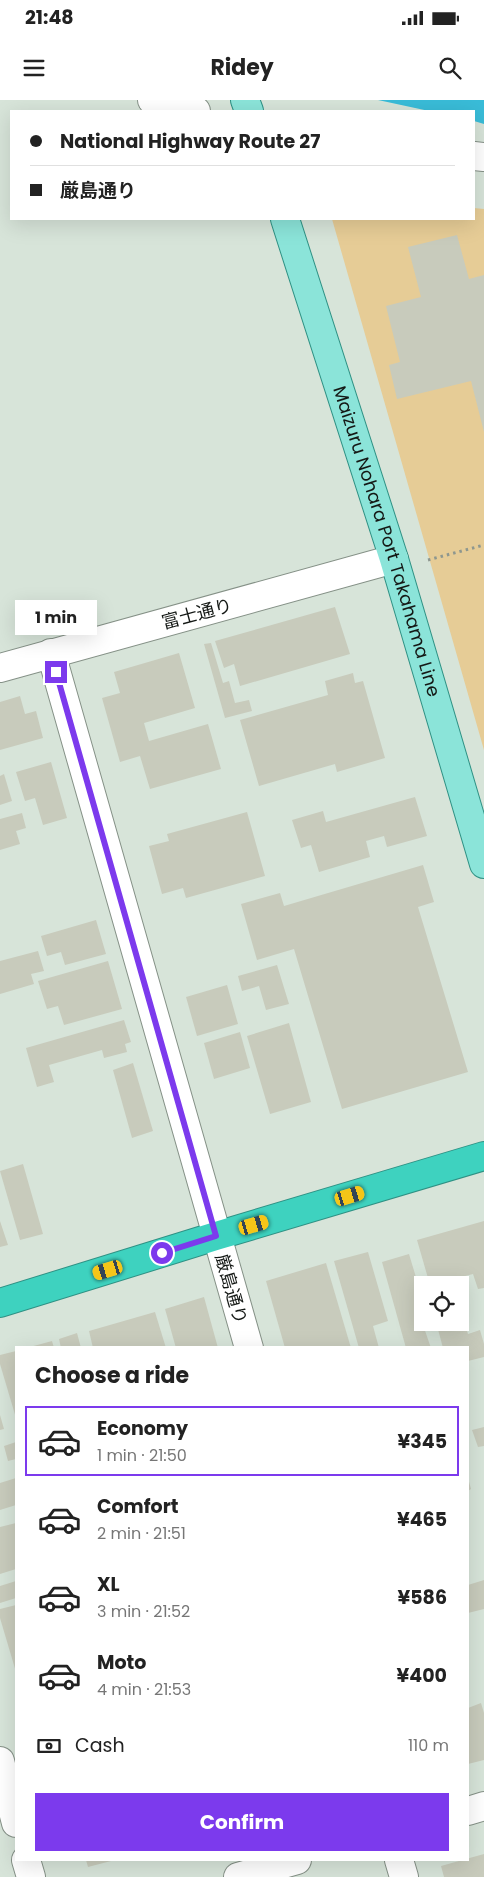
<!DOCTYPE html>
<html lang="en">
<head>
<meta charset="utf-8">
<style>
	body { margin:0; font-family:Poppins,"Noto Sans JP",sans-serif; background:#f6f6f6; color:#222; height:100vh; display:flex; flex-direction:column; font-size:19px; white-space:nowrap }
	* { box-sizing:border-box; margin:0 }
	p { font-size:16px; color:#767676 }
	.icon { flex:none; width:28px; height:28px; fill:none; stroke:currentColor; stroke-width:2; stroke-linecap:round; stroke-linejoin:round }
	.map { position:relative; flex:1; overflow:hidden }
	.drawer { position:absolute; left:15px; top:1246px; width:454px; height:515px; display:flex; flex-direction:column; background:#fff; border-radius:0px; box-shadow:0 5px 20px #0002 }
	.drawer>* { flex:none }
	.guide { position:absolute; left:10px; top:10px; width:465px; height:110px; border-radius:0px; box-shadow:0 5px 20px #0002; display:grid; align-content:center; height:110px; padding:0 20px; background:#fff }
	.buttons { position:absolute; left:414px; top:1176px; display:grid; gap:10px }
	.buttons a { display:grid; place-items:center; width:55px; height:55px; border-radius:0px; background:#fff; box-shadow:0 5px 20px #0002; font-size:25px }
	.end { position:absolute; width:22px; height:22px; margin:-11px; border:6px solid #7c3aed; background:#fff; box-shadow:0 0 0 2px #fff }
	.from { border-radius:50% }
	.bubble { position:absolute; height:35px; border-radius:0px; background:#fff; box-shadow:0 5px 20px #0002; font-size:16px; font-weight:700; line-height:35px; text-align:center }
	.car { position:absolute; width:15px; height:30px; margin:-15px -8px; border-radius:6px; box-shadow:0 0 4px 1px #0007; background:linear-gradient(#f5c518 24%,#345 0 40%,#f5c518 0 76%,#345 0 86%,#f5c518 0) }
	.guide b { display:flex; align-items:center; gap:18px; height:48px; font-size:19px }
	.guide b+b { border-top:1px solid #e0e0e0 }
	.guide i { width:12px; height:12px; background:#222 }
	ul { padding:0; list-style:none }
	li { display:flex; align-items:center; gap:15px; height:70px; margin:0 10px 8px; padding:0 10px; border:2px solid transparent; border-radius:0px }
	li div { flex:1 }
	li b { display:block; font-size:19px }
	li em { font-style:normal; font-weight:700 }
	li.on { border-color:#7c3aed }
	li>.icon { width:45px; height:45px; stroke-width:1.5 }
	h2 { padding:0 20px; font-size:22px; line-height:60px }
	.pay { display:flex; align-items:center; gap:12px; height:55px; padding:0 20px; font-size:19px }
	.pay p { margin-inline-start:auto }
	.action { display:flex; gap:10px; margin-top:auto; padding:10px 20px }
	.action a { flex:1; height:58px; border-radius:0px; background:#7c3aed; color:#fff; font-size:20px; font-weight:700; line-height:58px; text-align:center }
	.status { display:flex; justify-content:space-between; align-items:center; height:35px; padding:0 25px; background:#fff; direction:ltr }
	.status svg { height:14px; fill:currentColor }
	header { display:flex; justify-content:space-between; align-items:center; height:65px; padding:0 20px; background:#fff; font-size:22px; font-weight:700 }
	.map>svg:first-child { display:block }
</style>
</head>
<body>
<div class="status"><b>21:48</b><svg viewBox="0 0 49 12"><path d="M0 12V9h3v3zM5 12V6h3v6zM10 12V3h3v9zM15 12V0h3v12zM26 1h20v11H26zM47 4h2v5h-2z"/></svg></div>
<header><svg class="icon" aria-label="menu" viewBox="0 0 24 24"><path d="M4 6h16M4 12h16M4 18h16"/></svg>Ridey<svg class="icon" aria-label="search" viewBox="0 0 24 24"><circle cx="10" cy="10" r="6"/><path d="M15 15l6 6"/></svg></header>
<div class="map">
<svg width="484" height="1777" viewBox="0 0 484 1777">
	<rect width="100%" height="100%" fill="#d7e4d9"/>
	<!-- green -->
	<path fill="#e6cc96" d="M474 108 484 109V650L332 119H474Z"/>
	<!-- water -->
	<path fill="#39bcd8" d="M378 0H484V24L474 21V11H429Z"/>
	<!-- building -->
	<g fill="#c8cbbc">
		<path d="M457 135 469 179 484 175V332L471 281 397 299 389 265 400 262 386 206 421 197 408 147Z"/>
		<path d="M335 507 350 554 240 586 234 564 224 568 215 541Z"/>
		<path d="M211 543 223 583 229 581 235 603 249 600 252 611 225 618 204 544Z"/>
		<path d="M179 553 195 608 144 623 149 641 208 624 221 669 150 689 140 656 120 662 102 598 120 593 114 572Z"/>
		<path d="M353 573 355 583 363 581 385 658 337 672 335 664 259 686 240 620 328 595 325 581Z"/>
		<path d="M20 596 25 614 36 611 43 638 0 650V602Z"/>
		<path d="M51 662 67 718 43 725 35 698 25 701 16 672Z"/>
		<path d="M4 674 12 701 0 705V676Z"/>
		<path d="M415 697 427 736 387 747 384 736 366 741 370 757 319 772 311 745 301 748 292 720 323 711 326 722Z"/>
		<path d="M247 712 265 776 186 798 183 788 162 794 149 746 169 741 167 734Z"/>
		<path d="M22 713 26 728 16 731 20 744 0 750V719Z"/>
		<path d="M423 765 434 802 418 807 468 972 342 1009 294 849 257 860 241 804 280 793 284 806Z"/>
		<path d="M96 820 106 854 65 865 61 852 47 856 41 836Z"/>
		<path d="M38 851 44 871 31 874 34 884 0 894V861Z"/>
		<path d="M108 861 122 909 64 925 58 906 47 909 38 881Z"/>
		<path d="M277 865 289 904 266 910 259 886 242 891 238 876Z"/>
		<path d="M227 885 238 924 197 936 186 897Z"/>
		<path d="M124 920 131 942 125 944 127 952 104 958 102 950 49 965 54 982 37 987 26 948Z"/>
		<path d="M289 923 311 1002 270 1014 247 936Z"/>
		<path d="M240 932 250 968 214 979 204 943Z"/>
		<path d="M133 963 153 1031 132 1038 113 970Z"/>
		<path d="M23 1064 43 1134 20 1140 0 1071Z"/>
		<path d="M0 1121 8 1145 0 1147Z"/>
		<path d="M484 1121V1188L478 1189 473 1174 430 1185 417 1140Z"/>
		<path d="M368 1152 388 1221 373 1226 379 1248H359L334 1161Z"/>
		<path d="M409 1154 421 1194 417 1196 422 1222 431 1248H406L382 1162Z"/>
		<path d="M326 1163 351 1248H285L266 1181Z"/>
		<path d="M204 1197 218 1248H176L165 1209Z"/>
		<path d="M460 1207 468 1234 480 1230 484 1244V1257L468 1261V1248H443L436 1222H460Z"/>
		<path d="M155 1212 166 1248H93L89 1231Z"/>
		<path d="M77 1233 81 1248H61L59 1239Z"/>
		<path d="M52 1241 54 1248H30V1247Z"/>
		<path d="M16 1251V1318L0 1264V1255Z"/>
		<path d="M0 1315 4 1329 0 1330Z"/>
		<path d="M484 1327V1346L478 1347 472 1330Z"/>
		<path d="M16 1342V1359L8 1361 4 1346Z"/>
		<path d="M16 1378V1405L0 1410V1383Z"/>
		<path d="M468 1378 471 1389 468 1391Z"/>
		<path d="M16 1423V1469L0 1474V1427Z"/>
		<path d="M484 1480V1509L468 1513V1485Z"/>
		<path d="M16 1481V1498L0 1503V1486Z"/>
		<path d="M16 1505V1572L0 1518V1509Z"/>
		<path d="M481 1603 484 1613V1660L468 1664V1608Z"/>
		<path d="M484 1754V1777H444L441 1766Z"/>
		<path d="M86 1760H111V1761L88 1767Z"/>
	</g>
	<g fill="none" stroke-linecap="round" stroke-linejoin="round">
		<defs>
			<g id="street">
				<path d="M51 553 249 1248"/>
				<path d="M468 1711 484 1706"/>
				<path d="M399 1760 404 1777"/>
				<path d="M238 1777 297 1760"/>
			</g>
			<g id="secondary">
				<path d="M152 0 196 11"/>
				<path d="M474 56 484 57"/>
				<path d="M0 568 394 459"/>
				<path d="M0 1661 16 1723"/>
				<path d="M26 1760 31 1777"/>
			</g>
			<g id="primary">
				<path d="M245 0 249 11"/>
				<path id="s1" d="M285 119 394 459 484 764"/>
			</g>
			<path id="highway" d="M0 1203 216 1136 484 1056"/>
		</defs>
		<!-- street casing -->
		<use href="#street" stroke="#859187" stroke-width="30"/>
		<!-- secondary casing -->
		<use href="#secondary" stroke="#859187" stroke-width="30"/>
		<!-- primary casing -->
		<use href="#primary" stroke="#2f9184" stroke-width="30"/>
		<!-- highway casing -->
		<use href="#highway" stroke="#2f9184" stroke-width="30"/>
		<!-- path -->
		<path stroke="#8e978f" stroke-width="3" stroke-dasharray="2.5 4" stroke-linecap="butt" d="M428 460 484 445"/>
		<!-- street -->
		<use href="#street" stroke="#fff" stroke-width="28"/>
		<!-- secondary -->
		<use href="#secondary" stroke="#fff" stroke-width="28"/>
		<!-- primary -->
		<use href="#primary" stroke="#8be4d9" stroke-width="28"/>
		<!-- highway -->
		<use href="#highway" stroke="#3ed2bf" stroke-width="28"/>
	</g>
	<g fill="none" stroke-linecap="round" stroke-linejoin="round">
		<!-- route -->
		<path stroke="#7c3aed" stroke-width="6" d="M56 572 216 1136 162 1153"/>
	</g>
	<g text-anchor="middle" stroke-width="5" stroke-linejoin="round" paint-order="stroke">
		<!-- street labels -->
		<g font-size="18" fill="#141815" stroke="#fff">
			<text dy="6" stroke="none"><textPath href="#s1" startOffset="338">Maizuru Nohara Port Takahama Line</textPath></text>
			<text transform="translate(197 514) rotate(-15)" y="6">富士通り</text>
			<text transform="translate(231 1189) rotate(74)" y="6">厳島通り</text>
		</g>
	</g>
</svg>
<div class="buttons">
<a><svg class="icon" aria-label="locate" viewBox="0 0 24 24"><circle cx="12" cy="12" r="6"/><path d="M12 2v4M12 18v4M2 12h4M18 12h4"/></svg></a>
</div>
<i class="end from" style="left:162px;top:1153px"></i>
<i class="end" style="left:56px;top:572px"></i>
<div class="bubble" style="left:15px;top:500px;width:82px">1 min</div>
<i class="car" style="left:350px;top:1096px;rotate:73deg"></i>
<i class="car" style="left:254px;top:1125px;rotate:74deg"></i>
<i class="car" style="left:108px;top:1170px;rotate:253deg"></i>
<div class="guide">
<b><i class="from"></i>National Highway Route 27</b>
<b><i></i>厳島通り</b>
</div>
<section class="drawer">
<h2>Choose a ride</h2>
<ul>
<li class="on"><svg class="icon" aria-label="car" viewBox="0 0 24 24"><path d="M5 17H2v-5l4-1 3-4h7l3 4 3 1v5h-3M9 17h6M6 11h13"/><circle cx="7" cy="17" r="2"/><circle cx="17" cy="17" r="2"/></svg><div><b>Economy</b><p>1 min · 21:50</p></div><em>¥345</em></li>
<li><svg class="icon" aria-label="car" viewBox="0 0 24 24"><path d="M5 17H2v-5l4-1 3-4h7l3 4 3 1v5h-3M9 17h6M6 11h13"/><circle cx="7" cy="17" r="2"/><circle cx="17" cy="17" r="2"/></svg><div><b>Comfort</b><p>2 min · 21:51</p></div><em>¥465</em></li>
<li><svg class="icon" aria-label="car" viewBox="0 0 24 24"><path d="M5 17H2v-5l4-1 3-4h7l3 4 3 1v5h-3M9 17h6M6 11h13"/><circle cx="7" cy="17" r="2"/><circle cx="17" cy="17" r="2"/></svg><div><b>XL</b><p>3 min · 21:52</p></div><em>¥586</em></li>
<li><svg class="icon" aria-label="car" viewBox="0 0 24 24"><path d="M5 17H2v-5l4-1 3-4h7l3 4 3 1v5h-3M9 17h6M6 11h13"/><circle cx="7" cy="17" r="2"/><circle cx="17" cy="17" r="2"/></svg><div><b>Moto</b><p>4 min · 21:53</p></div><em>¥400</em></li>
</ul>
<div class="pay"><svg class="icon" aria-label="cash" viewBox="0 0 24 24"><path d="M3 7h18v10H3z"/><circle cx="12" cy="12" r="2"/></svg>Cash<p>110 m</p></div>
<div class="action"><a>Confirm</a></div>
</section>
</div>
</body>
</html>
